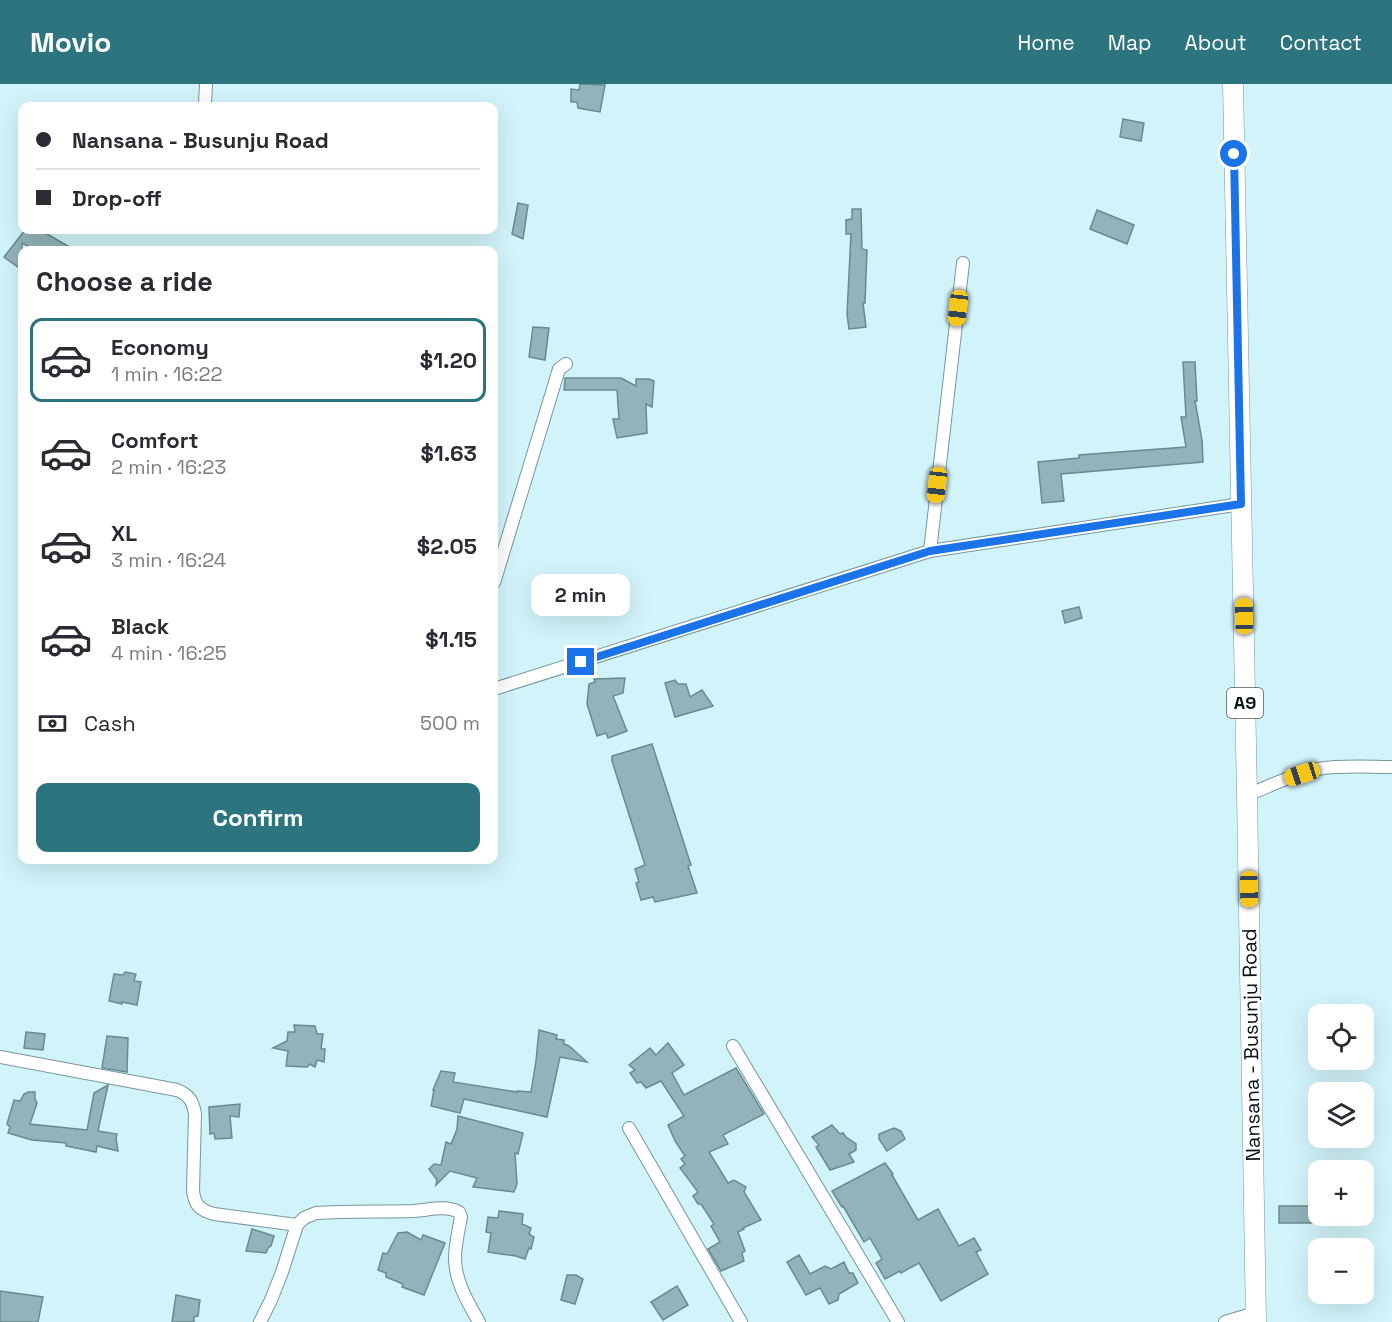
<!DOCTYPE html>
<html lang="en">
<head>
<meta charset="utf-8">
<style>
	body { margin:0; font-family:"Space Grotesk",sans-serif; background:#f2f2f3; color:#2b2b33; height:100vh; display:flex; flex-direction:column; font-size:22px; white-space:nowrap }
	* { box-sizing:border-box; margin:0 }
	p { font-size:20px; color:#7c7c81 }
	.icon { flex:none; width:33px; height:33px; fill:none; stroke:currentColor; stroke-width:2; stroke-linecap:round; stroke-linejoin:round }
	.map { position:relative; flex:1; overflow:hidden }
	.details { position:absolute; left:18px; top:162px; width:480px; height:618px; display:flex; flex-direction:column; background:#fff; border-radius:12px; box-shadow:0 6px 24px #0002 }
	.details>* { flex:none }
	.hud { position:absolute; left:18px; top:18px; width:480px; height:132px; border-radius:12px; box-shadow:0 6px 24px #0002; display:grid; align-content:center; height:132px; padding:0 18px; background:#fff }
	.tools { position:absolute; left:1308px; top:920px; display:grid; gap:12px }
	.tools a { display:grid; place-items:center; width:66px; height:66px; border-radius:12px; background:#fff; box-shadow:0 6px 24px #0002; font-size:30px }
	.end { position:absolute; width:27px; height:27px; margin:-14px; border:8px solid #1a73e8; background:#fff; box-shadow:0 0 0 3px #fff }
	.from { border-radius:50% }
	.bubble { position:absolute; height:42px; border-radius:12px; background:#fff; box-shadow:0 6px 24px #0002; font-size:20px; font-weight:700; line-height:42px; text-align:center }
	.car { position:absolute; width:18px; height:36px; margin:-18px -9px; border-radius:8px; box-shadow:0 0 4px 2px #0007; background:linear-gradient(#f5c518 24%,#345 0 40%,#f5c518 0 76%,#345 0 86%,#f5c518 0) }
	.hud b { display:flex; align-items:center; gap:21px; height:57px; font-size:22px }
	.hud b+b { border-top:2px solid #e1e1e2 }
	.hud i { width:15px; height:15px; background:#2b2b33 }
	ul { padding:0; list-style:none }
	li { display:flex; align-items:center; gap:18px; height:84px; margin:0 12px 9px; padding:0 6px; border:3px solid transparent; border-radius:12px }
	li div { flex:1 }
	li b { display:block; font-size:22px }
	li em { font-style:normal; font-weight:700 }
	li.active { border-color:#2c747e }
	li>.icon { width:54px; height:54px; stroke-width:1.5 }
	h2 { padding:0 18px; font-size:27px; line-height:72px }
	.pay { display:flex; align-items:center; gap:15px; height:66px; padding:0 18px; font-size:22px }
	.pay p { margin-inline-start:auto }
	.cta { display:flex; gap:12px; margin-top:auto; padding:12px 18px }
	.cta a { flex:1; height:69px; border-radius:12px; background:#2c747e; color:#fff; font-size:24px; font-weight:700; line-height:69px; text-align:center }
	header { display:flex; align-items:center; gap:36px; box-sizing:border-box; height:84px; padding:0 30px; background:#2c747e; color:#fff }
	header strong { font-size:28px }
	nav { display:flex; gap:33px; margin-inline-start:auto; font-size:21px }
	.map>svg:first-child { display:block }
</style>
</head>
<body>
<header>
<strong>Movio</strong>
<nav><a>Home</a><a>Map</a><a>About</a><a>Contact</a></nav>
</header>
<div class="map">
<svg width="1392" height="1238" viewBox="0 0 1392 1238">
	<rect width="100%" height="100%" fill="#d1f4fa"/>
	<!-- building -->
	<g fill="#92b3b9" stroke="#698a8f" stroke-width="1.5">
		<path d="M580 0 605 1 600 28 578 24 577 18H571V5L579 6Z"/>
		<path d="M1123 35 1144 39 1141 57 1120 53Z"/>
		<path d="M518 119 528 121 523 155 512 150Z"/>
		<path d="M852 125H861L862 165 867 166 865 219H863L866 243 849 245 847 230 851 150H846V136L852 135Z"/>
		<path d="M1097 126 1134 141 1127 160 1090 145Z"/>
		<path d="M25 146H51L47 150 75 166H35L22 159V186L4 173Z"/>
		<path d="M533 243 549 244 545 276 529 273Z"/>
		<path d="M1183 278H1195L1197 317H1195L1202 356 1203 378 1061 390 1064 417 1042 419 1038 378 1079 374V371L1186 363 1181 333H1186Z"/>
		<path d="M565 294H621L636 302V295H649L654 297 652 323 646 320 647 349 617 354 613 335H619L617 306H564Z"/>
		<path d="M1079 523 1082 534 1065 539 1062 527Z"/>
		<path d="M625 594 623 609 613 612 627 647 608 654 606 649 597 652 587 620 589 600 595 598 594 595Z"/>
		<path d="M675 596 678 600H686L690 613 702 606 713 622 675 633 665 599Z"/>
		<path d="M652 660 691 781 688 782 697 809 655 818 653 813 641 816 636 799 639 798 635 785 645 781 612 677V672Z"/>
		<path d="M125 888 136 890 134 897 141 898 137 921 122 918V920L109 917 114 890 123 891Z"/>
		<path d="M294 941 315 942 317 950H323L321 965H325L324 978 317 976 315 983 310 980 307 983 286 982 288 967 273 964 287 957 288 948H295Z"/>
		<path d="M539 946 557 951 556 955 564 956V960L569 962 587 978 560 973 547 1033 464 1015 460 1029 431 1022 434 1006H433L441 987 455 989 453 998 517 1008V1007L531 1008 536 977Z"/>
		<path d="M26 948 45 950 43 966 24 964Z"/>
		<path d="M107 952 128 954 127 988 102 984Z"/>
		<path d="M668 959 684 981 672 989 684 1011 736 984 764 1030 723 1051 728 1060 709 1068 728 1099 734 1096 746 1103 744 1108 761 1136 743 1144 744 1145 738 1148 745 1167 742 1169 744 1177 721 1187 708 1165 720 1158 711 1142 714 1140 701 1120H698L693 1112 698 1108 680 1084 685 1080 681 1075 685 1072 675 1057 668 1041 684 1032 661 997 646 1004 641 998 637 999 630 989 635 986 629 981 650 964 656 971Z"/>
		<path d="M108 1001 98 1047 117 1050 116 1054 118 1067 97 1062 96 1068 66 1062V1059L32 1056 8 1049 10 1043 7 1040 14 1016 20 1017 24 1010 28 1008H35V1015L37 1019 30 1040 87 1046 94 1009Z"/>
		<path d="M240 1020 239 1033 230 1032 232 1054 215 1055 214 1049 210 1050 209 1023Z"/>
		<path d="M458 1032 523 1049 518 1070 515 1069 517 1100 514 1108 473 1103 477 1094 450 1087 436 1101 437 1096 429 1085 434 1080 441 1081 446 1058 451 1060 457 1045Z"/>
		<path d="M832 1041 840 1050 843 1049 846 1053 856 1060V1066L849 1070 854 1078 830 1086 816 1063 819 1061 812 1053Z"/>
		<path d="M894 1044 901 1047 905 1055 887 1067 879 1055V1050Z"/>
		<path d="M885 1079 893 1090 892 1091 918 1136 938 1125 959 1162 974 1154 981 1166 976 1168 988 1190 941 1217 919 1179 901 1189 900 1187 885 1195 876 1179 882 1175 870 1154 864 1158 843 1122 842 1123 832 1107Z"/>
		<rect x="1279" y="1122" width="33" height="17"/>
		<path d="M499 1127 523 1130 522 1140 531 1144 529 1150 534 1153 531 1165 529 1164 525 1175 516 1172 488 1168 491 1149 486 1148 488 1133 498 1134Z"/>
		<path d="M252 1145 274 1152 271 1162 268 1164 266 1169 246 1167Z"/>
		<path d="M407 1148 421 1156 423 1151 445 1159 424 1211 402 1203 403 1200 386 1193V1189L378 1186 383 1169 387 1170 398 1149Z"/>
		<path d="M799 1171 810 1190 825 1182 831 1185 844 1178 849 1189H853L858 1199 839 1210 838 1216 829 1220 820 1204 806 1211 787 1178Z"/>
		<path d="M567 1191H576L583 1195 575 1220 561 1216Z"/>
		<path d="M677 1202 688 1221 663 1236 651 1218Z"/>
		<path d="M0 1207 43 1213 38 1238H0Z"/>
		<path d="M176 1211 200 1216 198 1232 194 1233V1238H172Z"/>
	</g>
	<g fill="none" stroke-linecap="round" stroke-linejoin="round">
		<defs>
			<g id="minor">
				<path d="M205 19 206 0"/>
				<path d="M930 467 963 179"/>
				<path d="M494 499 559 285 566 280"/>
				<path d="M494 605 930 467 1241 420"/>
				<path d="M1247 711C1270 702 1294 690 1317 685 1342 681 1368 683 1392 683"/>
				<path d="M733 962 898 1238"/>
				<path d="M0 973 177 1006C189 1011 193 1017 195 1030L193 1107C195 1122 200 1126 214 1130L297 1141"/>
				<path d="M629 1044 741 1238"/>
				<path d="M260 1238 271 1216 282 1188 297 1141 304 1134 316 1129C348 1127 381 1128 414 1127 429 1126 445 1121 459 1128L461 1133C458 1150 453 1169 456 1185 459 1204 470 1222 479 1238"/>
				<path d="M1225 1238 1255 1229"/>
			</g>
			<path id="primary" d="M1233 0 1247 711 1256 1238"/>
		</defs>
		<!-- minor casing -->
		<use href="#minor" stroke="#76979c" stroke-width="14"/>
		<!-- primary casing -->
		<use href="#primary" stroke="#76979c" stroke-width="21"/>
		<!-- minor -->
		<use href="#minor" stroke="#fff" stroke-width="12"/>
		<!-- primary -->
		<use href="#primary" stroke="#fff" stroke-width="20"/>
	</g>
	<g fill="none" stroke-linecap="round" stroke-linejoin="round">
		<!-- route -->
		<path stroke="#1a73e8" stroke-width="8" d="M581 578 930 467 1241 420 1234 70"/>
	</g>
	<g text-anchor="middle" stroke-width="4.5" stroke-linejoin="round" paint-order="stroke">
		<!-- shield labels -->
		<rect fill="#fff" stroke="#515a5c" stroke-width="1.5" x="1227" y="604" width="36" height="30" rx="4.5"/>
		<g font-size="18" font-weight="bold" fill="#071416">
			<text x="1245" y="625">A9</text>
		</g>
		<!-- street labels -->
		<g font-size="20" fill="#071416" stroke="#fff">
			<text transform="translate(1251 961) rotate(-91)" y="7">Nansana - Busunju Road</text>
		</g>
	</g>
</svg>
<div class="tools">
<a><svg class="icon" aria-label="locate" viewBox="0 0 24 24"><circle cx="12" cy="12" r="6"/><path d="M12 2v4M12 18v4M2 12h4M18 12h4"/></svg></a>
<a><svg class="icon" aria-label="layers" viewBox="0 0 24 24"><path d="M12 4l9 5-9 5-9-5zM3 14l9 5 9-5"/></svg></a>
<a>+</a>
<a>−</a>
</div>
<i class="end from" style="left:1234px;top:70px"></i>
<i class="end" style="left:581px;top:578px"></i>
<div class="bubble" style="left:531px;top:490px;width:99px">2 min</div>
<i class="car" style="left:958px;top:224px;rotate:187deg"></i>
<i class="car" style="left:937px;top:401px;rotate:187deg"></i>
<i class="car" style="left:1244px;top:532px;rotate:359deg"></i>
<i class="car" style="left:1302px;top:690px;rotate:252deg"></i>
<i class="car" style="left:1249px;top:805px;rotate:179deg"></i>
<div class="hud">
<b><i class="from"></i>Nansana - Busunju Road</b>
<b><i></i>Drop-off</b>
</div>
<section class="details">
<h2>Choose a ride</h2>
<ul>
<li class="active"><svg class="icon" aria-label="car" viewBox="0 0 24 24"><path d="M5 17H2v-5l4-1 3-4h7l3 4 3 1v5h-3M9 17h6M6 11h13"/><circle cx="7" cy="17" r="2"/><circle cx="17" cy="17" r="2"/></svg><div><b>Economy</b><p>1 min · 16:22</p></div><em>$1.20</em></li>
<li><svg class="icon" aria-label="car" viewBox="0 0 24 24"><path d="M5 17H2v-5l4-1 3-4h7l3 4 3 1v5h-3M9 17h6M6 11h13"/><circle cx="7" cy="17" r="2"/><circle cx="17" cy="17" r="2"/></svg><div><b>Comfort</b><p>2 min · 16:23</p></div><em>$1.63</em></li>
<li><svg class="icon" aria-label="car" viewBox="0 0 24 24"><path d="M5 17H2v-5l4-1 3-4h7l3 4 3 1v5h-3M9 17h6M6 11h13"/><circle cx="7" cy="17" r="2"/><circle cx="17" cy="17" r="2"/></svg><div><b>XL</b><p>3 min · 16:24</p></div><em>$2.05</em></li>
<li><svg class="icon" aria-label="car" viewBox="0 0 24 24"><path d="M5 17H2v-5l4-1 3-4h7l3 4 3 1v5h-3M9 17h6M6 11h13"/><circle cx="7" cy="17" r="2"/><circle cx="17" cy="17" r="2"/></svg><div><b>Black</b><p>4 min · 16:25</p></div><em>$1.15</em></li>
</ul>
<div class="pay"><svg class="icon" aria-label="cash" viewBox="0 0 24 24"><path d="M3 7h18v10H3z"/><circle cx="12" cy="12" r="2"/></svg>Cash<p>500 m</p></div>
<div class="cta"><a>Confirm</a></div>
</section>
</div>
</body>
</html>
